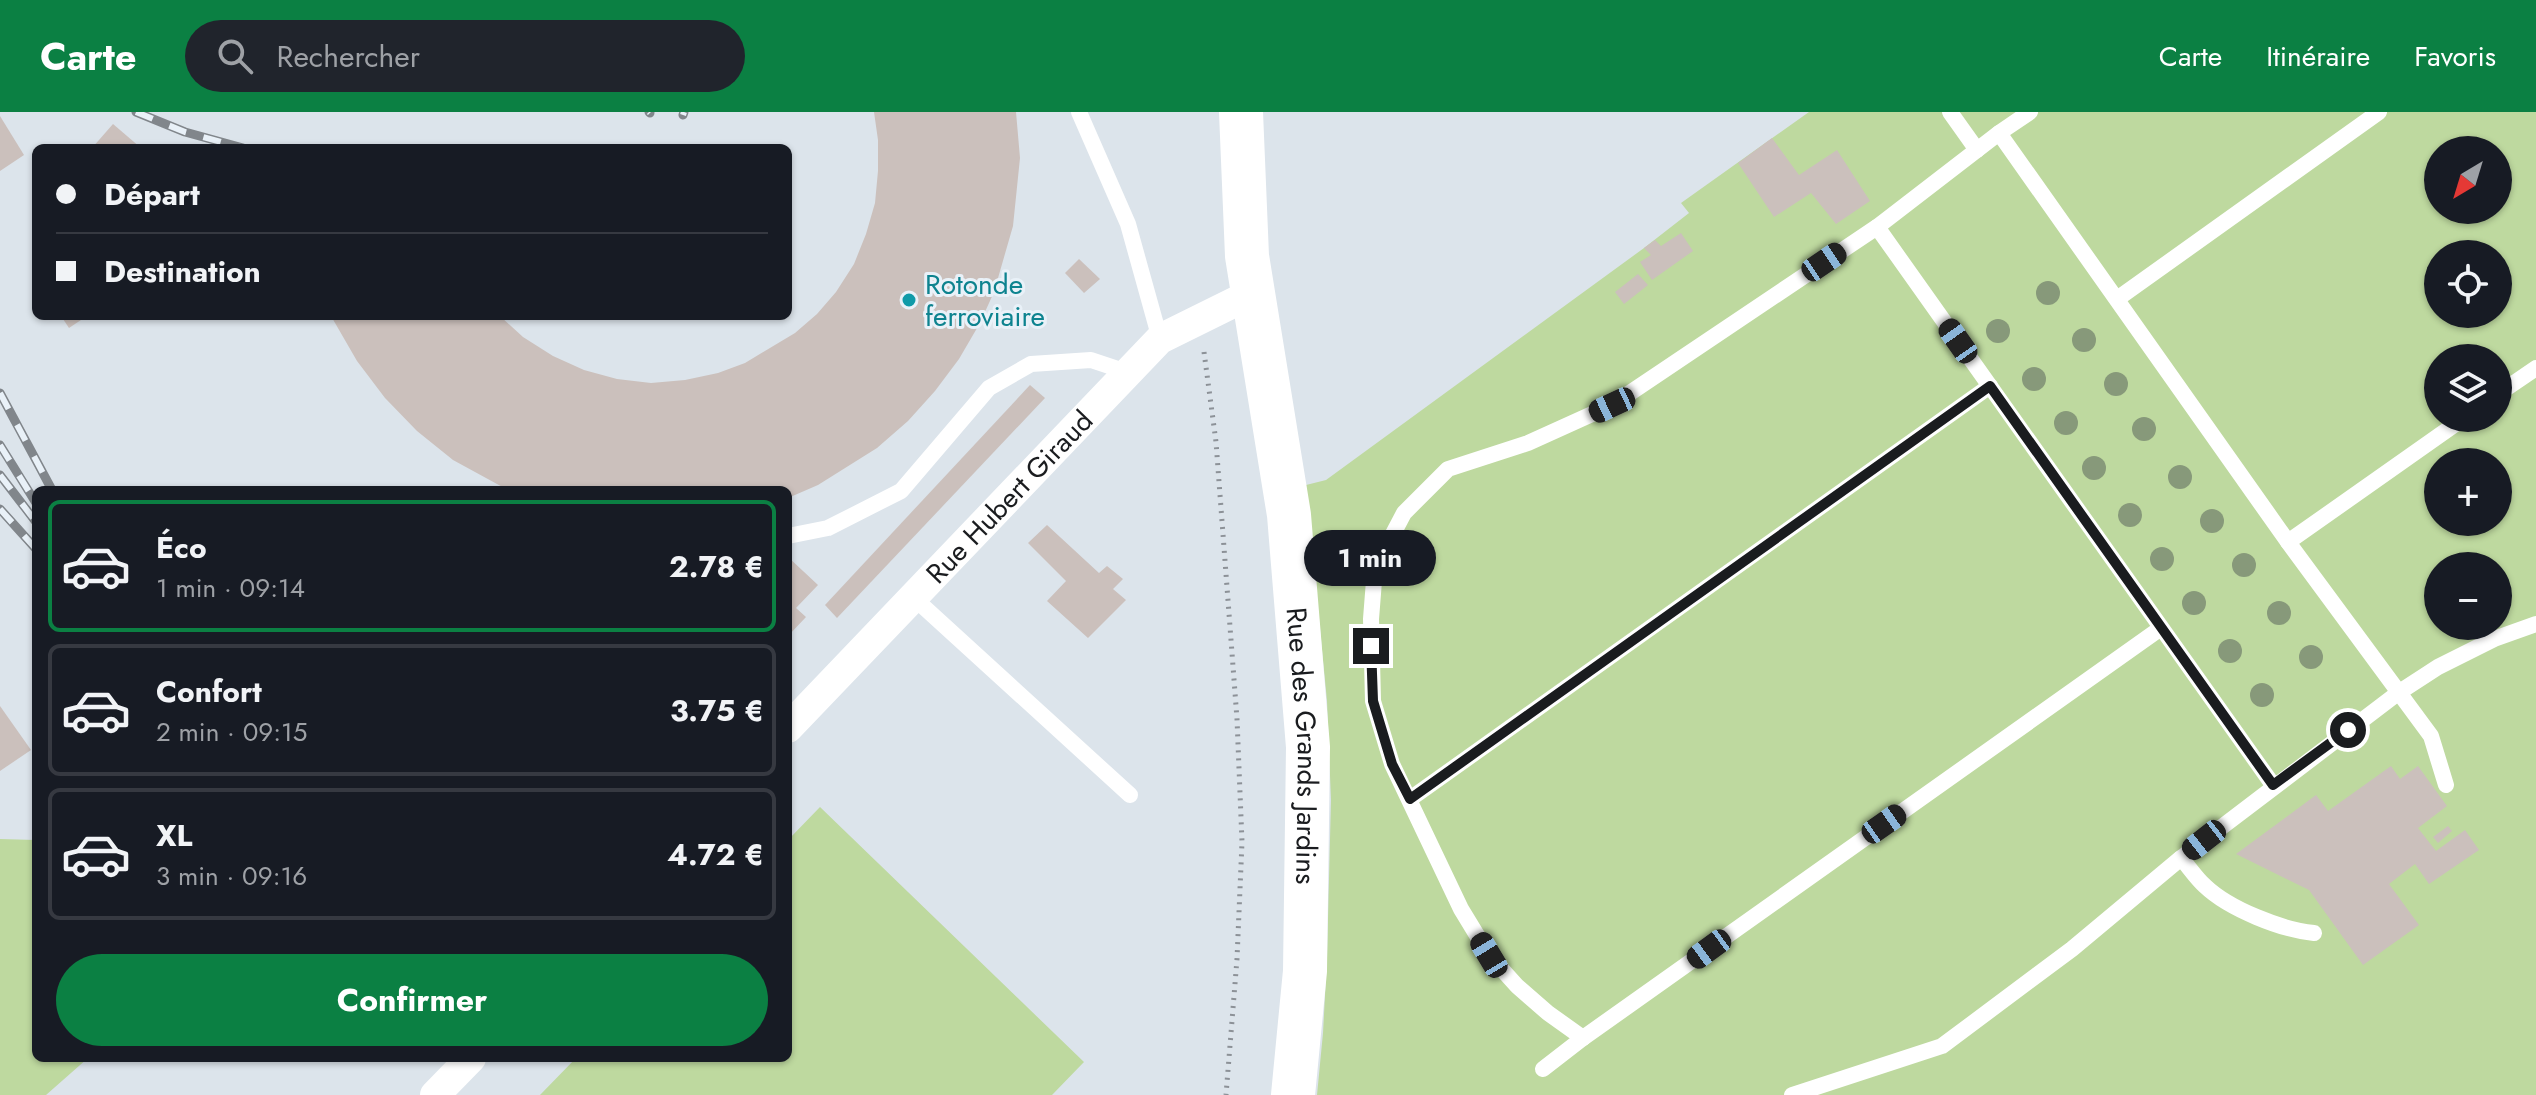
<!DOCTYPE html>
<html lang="fr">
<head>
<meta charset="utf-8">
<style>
	body { margin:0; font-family:Jost,sans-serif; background:#20242c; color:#f1f3f6; height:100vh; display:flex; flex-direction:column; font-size:30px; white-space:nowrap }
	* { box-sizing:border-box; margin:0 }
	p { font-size:26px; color:#9ea1a6 }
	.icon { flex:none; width:44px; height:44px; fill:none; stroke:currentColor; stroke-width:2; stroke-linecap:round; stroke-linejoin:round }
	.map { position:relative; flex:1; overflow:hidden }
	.sheet { position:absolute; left:32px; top:374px; width:760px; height:576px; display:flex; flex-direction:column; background:#171b24; border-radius:12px; box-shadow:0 2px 6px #0004 }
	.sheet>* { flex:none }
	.top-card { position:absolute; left:32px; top:32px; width:760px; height:176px; border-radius:12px; box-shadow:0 2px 6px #0004; display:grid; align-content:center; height:176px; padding:0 24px; background:#171b24 }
	.needle { width:52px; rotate:218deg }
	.buttons { position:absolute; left:2424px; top:24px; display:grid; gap:16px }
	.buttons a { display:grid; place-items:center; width:88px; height:88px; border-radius:50%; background:#171b24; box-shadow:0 2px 6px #0004; font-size:40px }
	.end { position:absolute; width:36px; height:36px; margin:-18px; border:10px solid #1a1c1f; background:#fff; box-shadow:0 0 0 4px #fff }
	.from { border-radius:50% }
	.bubble { position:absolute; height:56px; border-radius:28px; background:#171b24; box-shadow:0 2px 6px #0004; font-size:26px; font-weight:700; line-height:56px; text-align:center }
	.car { position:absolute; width:24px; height:48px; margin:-24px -12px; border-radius:10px; box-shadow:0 0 6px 2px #0007; background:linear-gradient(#222 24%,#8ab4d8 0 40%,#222 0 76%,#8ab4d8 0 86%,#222 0) }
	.top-card b { display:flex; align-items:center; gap:28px; height:76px; font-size:30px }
	.top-card b+b { border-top:2px solid #363941 }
	.top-card i { width:20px; height:20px; background:#f1f3f6 }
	ul { padding:14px 0 0; list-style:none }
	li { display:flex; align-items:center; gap:24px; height:132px; margin:0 16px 12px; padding:0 8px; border:4px solid #363941; border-radius:12px }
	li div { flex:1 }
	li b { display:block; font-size:30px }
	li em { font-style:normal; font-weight:700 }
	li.active { border-color:#0b8043 }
	li>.icon { width:72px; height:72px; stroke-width:1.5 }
	.primary-button { display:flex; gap:16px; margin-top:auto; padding:16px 24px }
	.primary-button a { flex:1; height:92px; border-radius:48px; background:#0b8043; color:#fff; font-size:32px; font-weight:700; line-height:92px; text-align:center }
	header { display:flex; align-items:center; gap:48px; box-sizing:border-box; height:112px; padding:0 40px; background:#0b8043; color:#fff }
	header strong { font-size:38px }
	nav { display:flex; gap:44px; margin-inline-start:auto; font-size:28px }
	.search { width:560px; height:72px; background:#20242c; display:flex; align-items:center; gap:20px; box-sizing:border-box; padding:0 28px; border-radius:44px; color:#9ea1a6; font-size:30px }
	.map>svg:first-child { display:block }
</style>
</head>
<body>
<header>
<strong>Carte</strong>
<div class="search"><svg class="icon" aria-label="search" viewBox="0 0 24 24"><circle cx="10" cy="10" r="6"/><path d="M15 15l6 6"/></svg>Rechercher</div>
<nav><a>Carte</a><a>Itinéraire</a><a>Favoris</a></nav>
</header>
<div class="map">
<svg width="2536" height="983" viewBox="0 0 2536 983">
	<rect width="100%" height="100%" fill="#dce4eb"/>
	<!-- green -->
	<g fill="#bed99f" fill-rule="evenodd">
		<path d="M1809 0H2536V983H1317L1323 921 1327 846 1331 688 1327 589 1306 373 1326 368 1644 136 1689 101 1681 91ZM2438 38H2498V98H2438ZM2438 142H2498V202H2438ZM2438 246H2498V306H2438ZM2438 350H2498V410H2438ZM2438 454H2498V514H2438Z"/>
		<path d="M820 695 1084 950 1052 983H540L576 946H788V728Z"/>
		<path d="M0 727 36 728V946H88L46 983H0Z"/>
	</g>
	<!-- building -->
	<g fill="#cbc0bc">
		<path d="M874 0H1016L1020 46 1013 114 994 180 980 211 959 247 935 279 908 309 877 336 818 373 788 386V378H508L453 348 417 319 385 286 357 249 331 204H500L523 225 553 244 584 258 617 267 651 271 685 268 718 261 745 251 795 221 817 202 836 180 854 152 866 122 875 91 878 59V28Z"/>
		<path d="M0 4 24 43 0 59Z"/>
		<path d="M113 12 141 36H92Z"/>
		<path d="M1772 26 1799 63 1837 38 1870 89 1836 112 1811 81 1774 105 1738 51Z"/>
		<path d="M1681 121 1693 139 1652 168 1640 150 1651 143 1644 136 1655 128 1661 134Z"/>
		<path d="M1079 147 1100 167 1084 181 1065 161Z"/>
		<path d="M1638 162 1648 173 1624 192 1615 180Z"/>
		<path d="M61 204H87L69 216Z"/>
		<path d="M1030 273 1045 286 837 506 825 493Z"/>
		<path d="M1047 413 1099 461 1107 454 1123 467 1113 477 1126 488 1088 526 1047 489 1066 469 1028 431Z"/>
		<path d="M788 445 818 473 796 496 806 505 788 524Z"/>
		<path d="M0 594 31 638 0 659Z"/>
		<path d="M2391 654 2400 667 2418 654 2447 694 2418 716 2436 739 2465 718 2479 738 2429 772 2415 752 2389 772 2419 813 2363 853 2309 778 2236 742 2316 683 2328 699Z"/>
		<path d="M2448 714 2452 719 2438 731 2433 725Z"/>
	</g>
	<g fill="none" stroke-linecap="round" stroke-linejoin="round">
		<!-- path -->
		<path stroke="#8c9197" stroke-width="5" stroke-dasharray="2 6" stroke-linecap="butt" d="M1204 240 1216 330 1237 607 1242 730 1237 847 1226 983"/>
		<!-- lane -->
		<g stroke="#fff" stroke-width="16">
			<path d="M1079 0 1128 112 1160 227"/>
			<path d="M1950 0 1977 38"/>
			<path d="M1999 21 2030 0"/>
			<path d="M2117 187 2379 0"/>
			<path d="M2498 282 2536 256"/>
			<path d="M788 424 828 416 901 379 989 276 1031 252 1091 248 1130 261"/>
			<path d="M2288 430 2464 306"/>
			<path d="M914 486 1130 683"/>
			<path d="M2273 673 1877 115 1999 21 2288 430 2431 624 2446 673"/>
			<path d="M1410 687 1990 274"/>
			<path d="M2314 821C2282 818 2229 797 2205 774 2196 766 2189 755 2181 746L2398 581 2438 555 2494 527 2536 512"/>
			<path d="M1583 926 1548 901 1517 874 1489 843 1461 797 1392 652 1373 589 1371 507 1375 456 1404 401 1448 357 1528 331 1612 293 1877 115"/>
			<path d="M1543 957 1583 926 2161 516"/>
			<path d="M1792 983 1942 934 2072 837 2181 746"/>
		</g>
		<!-- street -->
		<g stroke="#fff" stroke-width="30">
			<path id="s1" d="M788 616 1160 227 1253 181"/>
			<path d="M435 983 471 946"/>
		</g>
		<!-- secondary -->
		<path stroke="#fff" stroke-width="44" id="s2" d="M1241 0 1247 144 1289 403 1308 635 1305 859 1293 983"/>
		<defs>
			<g id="rail">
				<path d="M136 0 185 20 243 36"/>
				<path d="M649 0 650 1"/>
				<path d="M683 3 684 0"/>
				<path d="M0 281 52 378"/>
				<path d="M0 333 36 391"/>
				<path d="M0 363 36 410"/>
				<path d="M0 397 36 437"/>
			</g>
		</defs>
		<!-- rail casing -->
		<use href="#rail" stroke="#81868b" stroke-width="9"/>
		<!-- rail -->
		<use href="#rail" stroke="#e9f1f8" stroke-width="6" stroke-dasharray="18" stroke-linecap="butt"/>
	</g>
	<!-- trees -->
	<g fill="#87997a">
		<circle cx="2048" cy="181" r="12"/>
		<circle cx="1998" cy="219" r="12"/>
		<circle cx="2084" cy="228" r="12"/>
		<circle cx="2034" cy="267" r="12"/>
		<circle cx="2116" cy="272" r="12"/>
		<circle cx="2066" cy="311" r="12"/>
		<circle cx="2144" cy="317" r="12"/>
		<circle cx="2094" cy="356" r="12"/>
		<circle cx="2180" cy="365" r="12"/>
		<circle cx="2130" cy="403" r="12"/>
		<circle cx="2212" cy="409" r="12"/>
		<circle cx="2162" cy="447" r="12"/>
		<circle cx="2244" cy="453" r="12"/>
		<circle cx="2194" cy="491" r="12"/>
		<circle cx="2279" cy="501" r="12"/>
		<circle cx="2230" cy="539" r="12"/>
		<circle cx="2311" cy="545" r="12"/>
		<circle cx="2262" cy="583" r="12"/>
	</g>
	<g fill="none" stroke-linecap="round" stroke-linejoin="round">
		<!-- route -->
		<path stroke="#1a1c1f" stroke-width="10" d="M1371 534 1373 589 1392 652 1410 687 1990 274 2273 673 2348 618"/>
	</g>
	<!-- markers -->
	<circle fill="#0f9aa8" stroke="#e9f1f8" stroke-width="3" cx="909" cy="188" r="8"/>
	<g text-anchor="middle" stroke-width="6" stroke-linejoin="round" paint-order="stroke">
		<!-- culture labels -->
		<g font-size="28" fill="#0d838f" stroke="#e9f1f8" text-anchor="start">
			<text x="925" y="182">Rotonde<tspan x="925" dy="32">ferroviaire</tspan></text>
		</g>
		<!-- street labels -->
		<g font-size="28" fill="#1a1c1f" stroke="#e9f1f8">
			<text dy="10" stroke="none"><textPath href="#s1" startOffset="320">Rue Hubert Giraud</textPath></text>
			<text dy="10" stroke="none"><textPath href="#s2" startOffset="638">Rue des Grands Jardins</textPath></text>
		</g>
	</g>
</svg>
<div class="buttons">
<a><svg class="needle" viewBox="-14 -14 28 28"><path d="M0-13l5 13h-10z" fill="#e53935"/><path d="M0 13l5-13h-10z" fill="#9ea1a6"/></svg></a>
<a><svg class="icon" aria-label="locate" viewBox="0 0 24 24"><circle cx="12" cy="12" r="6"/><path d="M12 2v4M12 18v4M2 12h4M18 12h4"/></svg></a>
<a><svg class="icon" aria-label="layers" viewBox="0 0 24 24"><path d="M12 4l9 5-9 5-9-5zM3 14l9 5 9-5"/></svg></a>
<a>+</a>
<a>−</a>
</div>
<i class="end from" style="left:2348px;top:618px"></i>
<i class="end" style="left:1371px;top:534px"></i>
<div class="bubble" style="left:1304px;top:418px;width:132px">1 min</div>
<i class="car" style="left:1824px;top:150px;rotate:56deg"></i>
<i class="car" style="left:1958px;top:229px;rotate:325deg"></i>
<i class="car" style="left:1612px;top:293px;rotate:245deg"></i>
<i class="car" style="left:1884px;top:712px;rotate:55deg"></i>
<i class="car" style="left:2204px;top:728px;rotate:232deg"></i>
<i class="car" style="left:1709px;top:837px;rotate:234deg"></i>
<i class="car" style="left:1489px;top:843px;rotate:329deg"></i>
<div class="top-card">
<b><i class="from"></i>Départ</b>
<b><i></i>Destination</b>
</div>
<section class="sheet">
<ul>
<li class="active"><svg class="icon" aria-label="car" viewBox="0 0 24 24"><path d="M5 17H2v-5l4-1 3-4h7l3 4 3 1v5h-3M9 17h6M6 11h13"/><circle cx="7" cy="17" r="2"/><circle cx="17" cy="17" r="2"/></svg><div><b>Éco</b><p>1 min · 09:14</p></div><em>2.78 €</em></li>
<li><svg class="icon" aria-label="car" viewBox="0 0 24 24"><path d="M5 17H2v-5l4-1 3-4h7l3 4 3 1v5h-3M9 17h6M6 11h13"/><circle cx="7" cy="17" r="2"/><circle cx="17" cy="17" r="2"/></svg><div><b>Confort</b><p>2 min · 09:15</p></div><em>3.75 €</em></li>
<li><svg class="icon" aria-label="car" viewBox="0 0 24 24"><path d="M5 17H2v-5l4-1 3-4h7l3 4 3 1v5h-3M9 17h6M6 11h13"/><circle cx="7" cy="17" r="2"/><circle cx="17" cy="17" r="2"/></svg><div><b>XL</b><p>3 min · 09:16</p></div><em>4.72 €</em></li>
</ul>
<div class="primary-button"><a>Confirmer</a></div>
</section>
</div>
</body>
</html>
